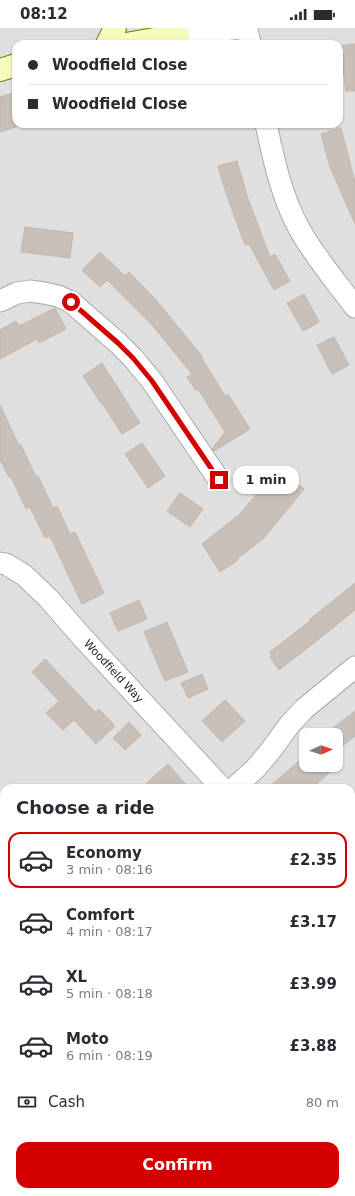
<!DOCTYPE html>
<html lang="en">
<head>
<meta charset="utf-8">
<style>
	body { margin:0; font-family:"DejaVu Sans",sans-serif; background:#f7f7f7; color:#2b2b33; height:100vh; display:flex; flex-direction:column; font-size:15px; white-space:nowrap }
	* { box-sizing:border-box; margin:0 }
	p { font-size:13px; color:#7c7c81 }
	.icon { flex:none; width:22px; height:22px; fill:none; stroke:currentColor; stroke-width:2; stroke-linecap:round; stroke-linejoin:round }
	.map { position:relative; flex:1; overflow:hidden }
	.details { position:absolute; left:0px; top:756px; width:355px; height:412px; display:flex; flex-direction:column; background:#fff; border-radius:12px 12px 0 0; box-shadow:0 1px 3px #0004 }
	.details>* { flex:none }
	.banner { position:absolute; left:12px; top:12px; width:331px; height:88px; border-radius:12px; box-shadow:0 1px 3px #0004; display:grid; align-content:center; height:88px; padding:0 16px; background:#fff }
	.needle { width:26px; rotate:87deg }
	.fabs { position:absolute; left:299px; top:700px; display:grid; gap:8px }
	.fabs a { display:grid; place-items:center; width:44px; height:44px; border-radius:8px; background:#fff; box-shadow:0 1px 3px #0004; font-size:20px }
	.end { position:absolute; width:18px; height:18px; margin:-9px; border:5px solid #d40000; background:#fff; box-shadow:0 0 0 2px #fff }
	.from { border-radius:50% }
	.bubble { position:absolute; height:28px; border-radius:12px; background:#fff; box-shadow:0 1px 3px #0004; font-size:13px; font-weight:700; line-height:28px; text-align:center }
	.banner b { display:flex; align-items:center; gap:14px; height:38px; font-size:15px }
	.banner b+b { border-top:1px solid #e1e1e2 }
	.banner i { width:10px; height:10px; background:#2b2b33 }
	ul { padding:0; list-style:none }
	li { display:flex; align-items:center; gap:12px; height:56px; margin:0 8px 6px; padding:0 8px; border:2px solid transparent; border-radius:12px }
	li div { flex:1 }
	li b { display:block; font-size:15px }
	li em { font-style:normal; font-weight:700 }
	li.selected { border-color:#d40000 }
	li>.icon { width:36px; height:36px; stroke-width:1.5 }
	h2 { padding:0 16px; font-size:18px; line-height:48px }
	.pay { display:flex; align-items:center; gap:10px; height:44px; padding:0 16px; font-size:15px }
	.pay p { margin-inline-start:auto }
	.action { display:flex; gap:8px; margin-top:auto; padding:8px 16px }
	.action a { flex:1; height:46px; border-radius:12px; background:#d40000; color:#fff; font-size:16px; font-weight:700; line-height:46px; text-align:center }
	.status { display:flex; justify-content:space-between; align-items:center; height:28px; padding:0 20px; background:#fff; direction:ltr }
	.status svg { height:11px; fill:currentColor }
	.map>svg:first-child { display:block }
</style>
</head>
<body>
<div class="status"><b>08:12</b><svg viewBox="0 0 49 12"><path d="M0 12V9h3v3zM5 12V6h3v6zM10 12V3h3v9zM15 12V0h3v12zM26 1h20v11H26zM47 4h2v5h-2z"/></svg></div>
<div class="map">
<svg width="355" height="1168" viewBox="0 0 355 1168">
	<rect width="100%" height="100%" fill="#f2efe9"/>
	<!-- residential -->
	<path fill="#e0dfdf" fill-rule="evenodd" d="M0 0H355V1168H0ZM16 16H339V96H16ZM306 707H336V737H306ZM4 760H351V1164H4Z"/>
	<!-- building -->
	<g fill="#c7bfb8" stroke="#c4b6ab">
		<path d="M355 16V63H346L340 18Z"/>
		<path d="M16 64V99L0 104V69Z"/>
		<path d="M341 100 355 154V196L330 139 321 106Z"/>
		<path d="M237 133 248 171 270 229 275 226 290 253 274 262 249 216 245 217 226 165 218 138Z"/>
		<path d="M25 199 73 205 70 230 21 224Z"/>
		<path d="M100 224 125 248 129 244 156 272 202 328 201 329 225 368 228 366 250 401 214 423 212 421 225 404 198 361 196 363 187 349 192 346 153 298 107 252 100 259 82 242Z"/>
		<path d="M304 266 319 294 303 303 287 275Z"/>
		<path d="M55 280 66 301 39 315 37 311 0 331V302L16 293 19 298Z"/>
		<path d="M334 309 349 337 332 346 317 317Z"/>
		<path d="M102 335 140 395 122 406 102 375H101L83 348Z"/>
		<path d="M0 377 19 418 21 417 36 449 38 448 53 480 57 478 70 506 75 504 104 565 82 576 50 508 45 510 30 479 26 481 11 449H9L0 432Z"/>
		<path d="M142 415 165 448 148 460 125 426Z"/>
		<path d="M278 440 304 461 264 510 237 531 238 532 220 544 202 516 240 486Z"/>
		<path d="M180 465 203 481 190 499 167 483Z"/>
		<path d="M355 555V582L305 622 279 642 270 629 272 627 270 624 310 593 309 592Z"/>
		<path d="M139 572 147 591 118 603 110 585Z"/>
		<path d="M167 594 188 644 165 653 144 604Z"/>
		<path d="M45 631 95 684 99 681 115 698 96 716 74 692 63 702 46 685 59 673 32 644Z"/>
		<path d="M202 646 208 661 188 670 181 655Z"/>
		<path d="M225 672 245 693 222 714 202 693Z"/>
		<path d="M355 683V708L340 720 336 715V707H330L328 704Z"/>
		<path d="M129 694 141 707 125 722 113 710Z"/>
		<path d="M306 727V737H338L312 760H268Z"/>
		<path d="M168 736 189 760H142L153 749Z"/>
	</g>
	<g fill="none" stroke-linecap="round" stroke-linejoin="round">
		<defs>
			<g id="lane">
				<path d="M0 973 4 970"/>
				<path d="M106 1164 108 1168"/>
				<path d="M59 1168 72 1164"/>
			</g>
			<g id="street">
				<path d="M247 0 250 16"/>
				<path d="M178 7 241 0"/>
				<path d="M266 96C274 133 282 171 301 204 316 230 337 255 355 279"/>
				<path d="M0 273 17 265 30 263 44 265 58 268 71 274 118 315 133 330 152 353 219 452"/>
				<path d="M0 535 6 536 24 547 49 571 82 609 222 760"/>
				<path d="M234 760 256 740 271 722 290 696 304 681 355 639"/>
				<path d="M351 882 355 879"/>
				<path d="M351 1043 355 1050"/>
				<path d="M0 1071 4 1069"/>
				<path d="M351 1121 355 1119"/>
			</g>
			<g id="secondary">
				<path d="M107 16 115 0"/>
				<path d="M126 16 178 7 177 0"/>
				<path d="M0 42 16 37"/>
				<path d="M0 953 4 958"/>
				<path d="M152 1164 155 1168"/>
			</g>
		</defs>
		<!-- lane casing -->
		<use href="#lane" stroke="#a9a9a9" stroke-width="13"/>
		<!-- street casing -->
		<use href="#street" stroke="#a9a9a9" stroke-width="23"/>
		<!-- secondary casing -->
		<use href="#secondary" stroke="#707d05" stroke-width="24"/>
		<!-- path -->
		<path stroke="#fa8072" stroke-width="2.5" stroke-dasharray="2 2" stroke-linecap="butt" d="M351 917 355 913"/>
		<!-- lane -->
		<use href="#lane" stroke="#fff" stroke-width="11"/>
		<!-- street -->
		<use href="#street" stroke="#fff" stroke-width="21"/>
		<!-- secondary -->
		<use href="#secondary" stroke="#f7fabf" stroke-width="22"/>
	</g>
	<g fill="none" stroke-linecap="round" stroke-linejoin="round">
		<!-- route -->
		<path stroke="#d40000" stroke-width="5" d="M71 274 118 315 133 330 152 353 219 452"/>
	</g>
	<g text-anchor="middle" stroke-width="3" stroke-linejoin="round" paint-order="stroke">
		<!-- street labels -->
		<g font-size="11" fill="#222" stroke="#fff">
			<text transform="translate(114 643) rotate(47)" y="4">Woodfield Way</text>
		</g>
	</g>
</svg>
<div class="fabs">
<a><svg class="needle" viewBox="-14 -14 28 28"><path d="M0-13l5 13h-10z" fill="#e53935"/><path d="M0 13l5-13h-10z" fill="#7c7c81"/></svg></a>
</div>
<i class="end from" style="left:71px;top:274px"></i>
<i class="end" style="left:219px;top:452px"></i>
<div class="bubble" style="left:233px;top:438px;width:66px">1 min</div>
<div class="banner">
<b><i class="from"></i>Woodfield Close</b>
<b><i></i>Woodfield Close</b>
</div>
<section class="details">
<h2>Choose a ride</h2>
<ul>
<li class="selected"><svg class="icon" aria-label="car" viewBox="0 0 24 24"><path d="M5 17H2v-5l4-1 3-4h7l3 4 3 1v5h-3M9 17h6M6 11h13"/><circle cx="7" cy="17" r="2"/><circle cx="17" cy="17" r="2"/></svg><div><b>Economy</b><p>3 min · 08:16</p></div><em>£2.35</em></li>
<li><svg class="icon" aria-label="car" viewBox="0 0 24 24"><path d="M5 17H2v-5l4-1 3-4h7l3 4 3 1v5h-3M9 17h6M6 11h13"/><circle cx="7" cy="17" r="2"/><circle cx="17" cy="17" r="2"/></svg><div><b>Comfort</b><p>4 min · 08:17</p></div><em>£3.17</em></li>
<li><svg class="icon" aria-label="car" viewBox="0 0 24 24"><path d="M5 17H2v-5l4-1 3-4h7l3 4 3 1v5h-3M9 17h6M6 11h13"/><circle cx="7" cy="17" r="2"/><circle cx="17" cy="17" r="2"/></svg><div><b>XL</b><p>5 min · 08:18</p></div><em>£3.99</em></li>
<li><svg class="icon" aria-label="car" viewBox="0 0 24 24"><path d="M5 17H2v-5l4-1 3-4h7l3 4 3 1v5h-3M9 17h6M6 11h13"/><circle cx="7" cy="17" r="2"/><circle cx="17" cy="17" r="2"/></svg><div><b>Moto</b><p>6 min · 08:19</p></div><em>£3.88</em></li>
</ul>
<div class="pay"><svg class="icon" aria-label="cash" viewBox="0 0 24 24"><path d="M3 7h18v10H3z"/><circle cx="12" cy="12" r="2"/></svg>Cash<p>80 m</p></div>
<div class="action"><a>Confirm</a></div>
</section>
</div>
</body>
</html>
